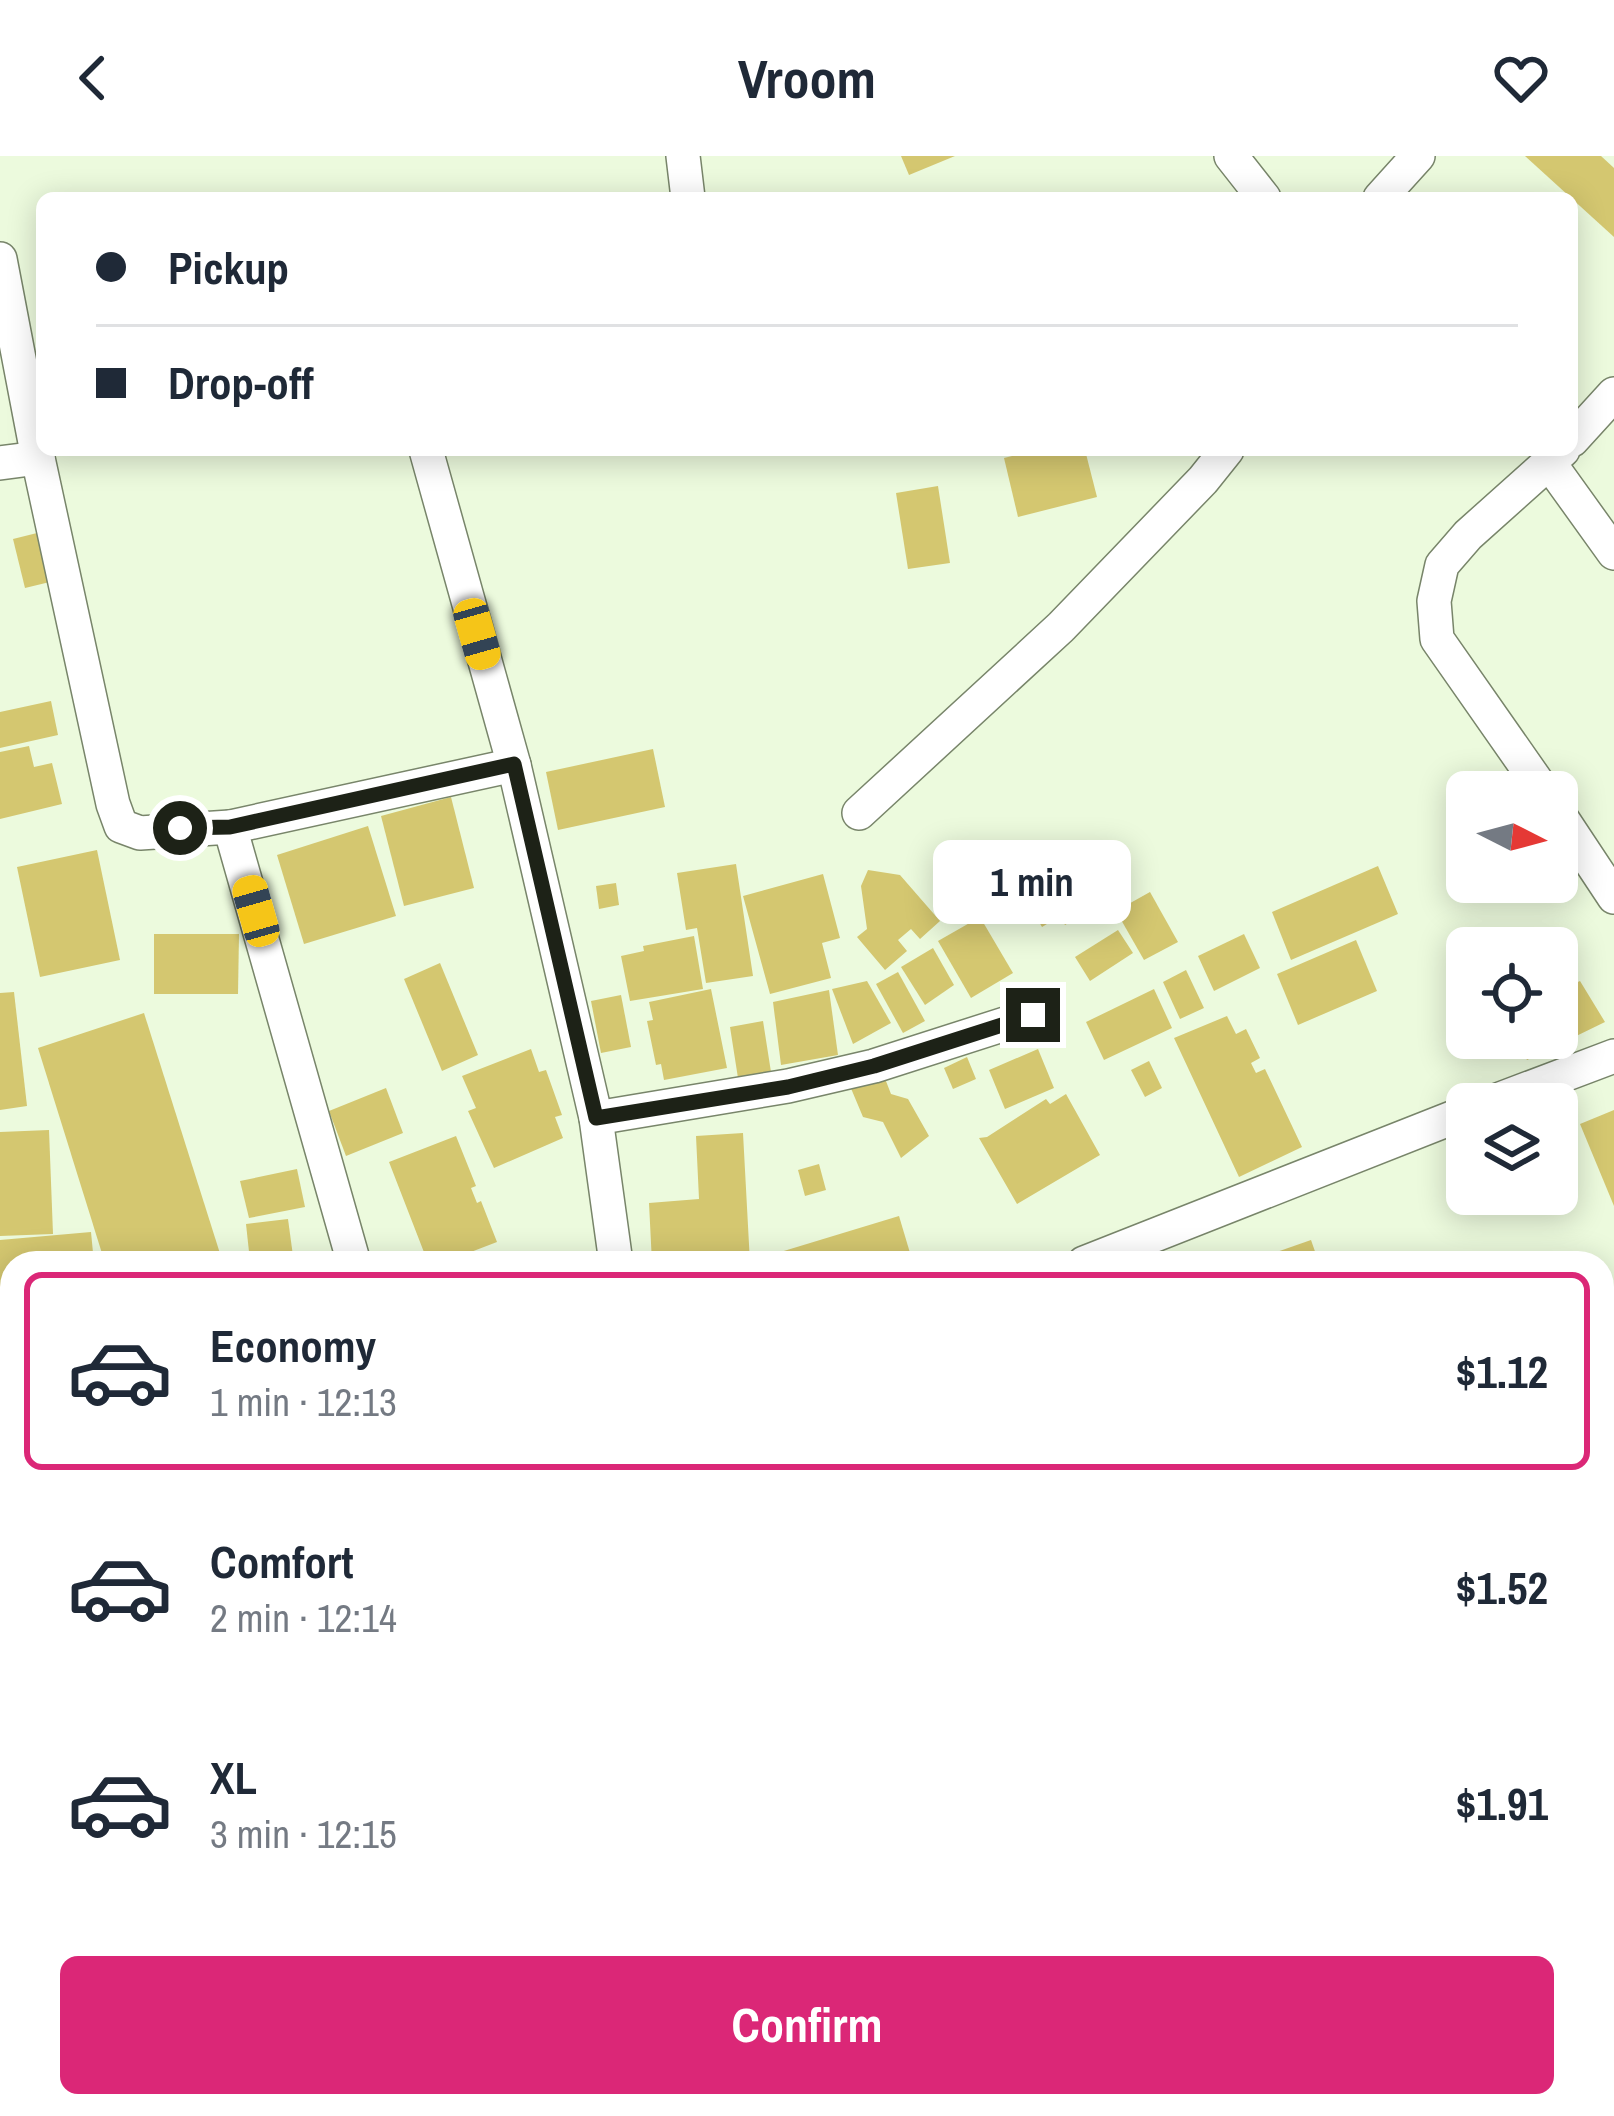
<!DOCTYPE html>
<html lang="en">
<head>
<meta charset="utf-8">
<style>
	body { margin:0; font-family:"Archivo Narrow",sans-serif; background:#f6f6f7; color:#1f2937; height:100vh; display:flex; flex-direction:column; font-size:45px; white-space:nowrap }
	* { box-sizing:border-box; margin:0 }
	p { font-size:39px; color:#747a83 }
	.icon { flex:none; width:66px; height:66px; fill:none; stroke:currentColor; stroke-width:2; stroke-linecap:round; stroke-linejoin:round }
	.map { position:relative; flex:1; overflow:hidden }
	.sheet { position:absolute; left:0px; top:1095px; width:1614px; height:867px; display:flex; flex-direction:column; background:#fff; border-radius:36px 36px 0 0; box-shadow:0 6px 30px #0003 }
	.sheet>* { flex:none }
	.hud { position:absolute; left:36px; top:36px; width:1542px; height:264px; border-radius:18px; box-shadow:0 6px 30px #0003; display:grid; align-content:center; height:264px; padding:0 60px; background:#fff }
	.needle { width:78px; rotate:96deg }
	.fabs { position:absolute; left:1446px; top:615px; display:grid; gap:24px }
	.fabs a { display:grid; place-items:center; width:132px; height:132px; border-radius:18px; background:#fff; box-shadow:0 6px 30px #0003; font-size:60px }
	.end { position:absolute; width:54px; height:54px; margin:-27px; border:15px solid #1d2217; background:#fff; box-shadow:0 0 0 6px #fff }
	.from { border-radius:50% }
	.bubble { position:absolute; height:84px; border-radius:18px; background:#fff; box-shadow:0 6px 30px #0003; font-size:39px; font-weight:700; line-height:84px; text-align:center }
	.car { position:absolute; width:36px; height:72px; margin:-36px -18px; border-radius:15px; box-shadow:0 0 9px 3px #0007; background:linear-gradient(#f5c518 24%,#345 0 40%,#f5c518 0 76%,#345 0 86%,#f5c518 0) }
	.hud b { display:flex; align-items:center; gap:42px; height:114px; font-size:45px }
	.hud b+b { border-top:3px solid #e0e1e3 }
	.hud i { width:30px; height:30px; background:#1f2937 }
	ul { padding:21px 0 0; list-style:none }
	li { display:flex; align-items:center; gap:36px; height:198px; margin:0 24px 18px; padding:0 36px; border:6px solid transparent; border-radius:18px }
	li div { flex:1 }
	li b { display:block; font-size:45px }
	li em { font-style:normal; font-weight:700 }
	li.active { border-color:#db2777 }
	li>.icon { width:108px; height:108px; stroke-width:1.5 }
	.action { display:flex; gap:24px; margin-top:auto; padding:24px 60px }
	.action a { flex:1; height:138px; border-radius:18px; background:#db2777; color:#fff; font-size:48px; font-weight:700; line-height:138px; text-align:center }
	header { display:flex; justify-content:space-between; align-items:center; height:156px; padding:0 60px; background:#fff; font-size:54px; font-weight:700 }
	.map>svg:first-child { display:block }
</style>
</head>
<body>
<header><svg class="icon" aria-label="back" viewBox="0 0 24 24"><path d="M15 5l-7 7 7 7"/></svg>Vroom<svg class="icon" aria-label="heart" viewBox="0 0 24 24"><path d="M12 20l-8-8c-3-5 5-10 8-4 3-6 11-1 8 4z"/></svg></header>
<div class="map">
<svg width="1614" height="1960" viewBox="0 0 1614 1960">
	<rect width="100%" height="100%" fill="#ecfadd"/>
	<!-- building -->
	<g fill="#d4c770">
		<path d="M901 0H955L909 19Z"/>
		<path d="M1525 0H1601L1614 12V81Z"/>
		<path d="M1036 294H1085L1097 341 1018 361 1004 302Z"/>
		<path d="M938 330 950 407 908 413 896 337Z"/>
		<path d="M45 375 58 424 25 432 13 383Z"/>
		<path d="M51 545 58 579 0 592V556Z"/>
		<path d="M29 590 34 611 52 607 62 648 0 663V596Z"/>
		<path d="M653 593 665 651 558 674 546 616Z"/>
		<path d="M451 641 474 732 404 750 381 660Z"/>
		<path d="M368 670 396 760 304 788 277 699Z"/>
		<path d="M1098 684 1126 733 1065 769 1060 760 1042 771 1019 731Z"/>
		<path d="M97 694 120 804 40 821 17 711Z"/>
		<path d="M736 708 753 820 706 827 697 772 686 774 677 717Z"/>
		<path d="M1378 710 1398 758 1291 804 1272 756Z"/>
		<path d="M868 714 900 719 940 765 920 783 911 773 898 784 907 795 885 814 857 781 867 773 861 730Z"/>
		<path d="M823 718 840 782 822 787 831 822 770 838 743 740Z"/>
		<path d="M616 727 619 749 599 753 596 730Z"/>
		<path d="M1150 736 1178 786 1144 804 1116 755Z"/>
		<path d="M980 761 1013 817 971 842 938 785Z"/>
		<path d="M1118 774 1133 797 1090 825 1075 801Z"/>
		<path d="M154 778H239L238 838H154Z"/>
		<path d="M1244 778 1260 812 1214 835 1198 800Z"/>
		<path d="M694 780 703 833 630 845 621 800 644 795 643 790Z"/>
		<path d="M1356 784 1377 835 1298 869 1277 818Z"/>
		<path d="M933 792 954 829 925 849 901 811Z"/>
		<path d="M440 807 478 899 442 915 404 823Z"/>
		<path d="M1186 814 1204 852 1180 863 1163 826Z"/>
		<path d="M898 816 925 865 903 877 876 828Z"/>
		<path d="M867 825 891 867 853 888 832 833Z"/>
		<path d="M1580 825 1605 866 1527 904 1516 882H1557V836Z"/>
		<path d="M711 833 727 912 664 924 661 908 656 909 647 865 653 864 649 846Z"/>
		<path d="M1154 833 1172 872 1104 904 1086 866Z"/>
		<path d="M829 834 838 899 781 909 773 846Z"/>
		<path d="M14 836 27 950 0 954V837Z"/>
		<path d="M621 839 631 891 601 897 591 845Z"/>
		<path d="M144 857 223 1107H105L38 892Z"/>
		<path d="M1227 860 1236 878 1246 873 1260 902 1251 907 1256 917 1265 913 1302 991 1239 1021 1174 882Z"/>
		<path d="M763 865 771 916 738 922 730 871Z"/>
		<path d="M531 893 539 916 546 914 562 959 555 961 563 982 494 1012 468 955 476 952 462 920Z"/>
		<path d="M1038 893 1054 932 1005 953 989 914Z"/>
		<path d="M967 901 976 923 953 933 944 912Z"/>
		<path d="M1149 905 1162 932 1145 941 1131 914Z"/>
		<path d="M884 920 891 938 908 943 929 980 901 1002 883 966 863 961 850 930Z"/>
		<path d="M386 932 403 977 346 1000 329 955Z"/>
		<path d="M1066 938 1100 999 1017 1048 979 982 987 981 1046 943 1050 948Z"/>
		<path d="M1614 954V1050L1580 968Z"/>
		<path d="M49 974 53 1078 0 1080V976Z"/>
		<path d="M743 977 750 1107H652L649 1047 699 1043 696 980Z"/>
		<path d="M456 980 476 1030 471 1032 477 1047 481 1045 497 1086 450 1104 447 1097 427 1104 389 1006Z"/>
		<path d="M819 1008 826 1034 805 1040 798 1014Z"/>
		<path d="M297 1013 305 1051 249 1062 240 1025Z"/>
		<path d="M899 1060 913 1107H766L764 1101Z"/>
		<path d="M288 1063 293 1100 250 1105 246 1068Z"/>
		<path d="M91 1076 94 1107H12V1172L0 1173V1084Z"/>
		<path d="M1311 1084 1319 1107H1275L1271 1098Z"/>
		<path d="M1614 1168V1269L1602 1274V1173Z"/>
		<path d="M1614 1342V1410L1602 1418V1349Z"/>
		<path d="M1602 1448 1614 1467V1504L1602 1511Z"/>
		<path d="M1614 1847V1910L1602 1915V1852Z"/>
		<path d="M1276 1950H1364L1347 1960H1282Z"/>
	</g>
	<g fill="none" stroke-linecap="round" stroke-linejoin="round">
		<defs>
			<g id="lane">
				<path d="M1602 1525 1609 1522"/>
				<path d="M1082 1950 1088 1960"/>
			</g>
			<g id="street">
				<path d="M683 0 688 42"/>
				<path d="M1231 0 1264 42"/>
				<path d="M1380 42 1418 0"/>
				<path d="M0 103 38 302 113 648 121 670 140 677 230 671 354 1107"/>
				<path d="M1572 284 1614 238"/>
				<path d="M426 294 514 609 596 962 616 1107"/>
				<path d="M0 307 38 302"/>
				<path d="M1550 308 1614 397"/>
				<path d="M1544 636 1437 483 1434 445 1442 409 1468 379 1563 294"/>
				<path d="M1557 655 1614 741"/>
				<path d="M859 657 1061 471 1203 324 1227 294"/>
				<path d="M230 671 514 609"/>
				<path d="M1487 948 1614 900"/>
				<path d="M596 962 788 930 874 910 1033 859"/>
				<path d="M1084 1107 1467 956"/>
				<path d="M0 1197H12"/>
				<path d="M0 1539 12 1863"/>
				<path d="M18 1950 19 1960"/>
				<path d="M411 1950V1960"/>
				<path d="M720 1950 723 1960"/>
			</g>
		</defs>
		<!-- lane casing -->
		<use href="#lane" stroke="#78856a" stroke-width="20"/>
		<!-- street casing -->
		<use href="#street" stroke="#78856a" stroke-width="36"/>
		<!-- lane -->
		<use href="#lane" stroke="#fff" stroke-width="16"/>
		<!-- street -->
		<use href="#street" stroke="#fff" stroke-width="33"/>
	</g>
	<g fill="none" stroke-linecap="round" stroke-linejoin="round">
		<!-- route -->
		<path stroke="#1d2217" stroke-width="15" d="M180 672 230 671 514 608 596 962 788 931 874 910 1033 859"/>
	</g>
</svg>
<div class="fabs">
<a><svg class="needle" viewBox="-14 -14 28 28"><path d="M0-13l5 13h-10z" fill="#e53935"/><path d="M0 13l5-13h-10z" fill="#747a83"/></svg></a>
<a><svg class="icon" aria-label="locate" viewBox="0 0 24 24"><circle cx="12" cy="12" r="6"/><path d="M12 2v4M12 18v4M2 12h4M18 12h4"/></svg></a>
<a><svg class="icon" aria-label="layers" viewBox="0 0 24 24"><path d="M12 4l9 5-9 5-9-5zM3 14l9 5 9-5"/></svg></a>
</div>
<i class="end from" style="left:180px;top:672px"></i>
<i class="end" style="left:1033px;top:859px"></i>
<div class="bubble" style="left:933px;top:684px;width:198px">1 min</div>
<i class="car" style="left:477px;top:478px;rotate:164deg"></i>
<i class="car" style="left:256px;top:755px;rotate:344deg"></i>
<div class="hud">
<b><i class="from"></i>Pickup</b>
<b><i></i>Drop-off</b>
</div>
<section class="sheet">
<ul>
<li class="active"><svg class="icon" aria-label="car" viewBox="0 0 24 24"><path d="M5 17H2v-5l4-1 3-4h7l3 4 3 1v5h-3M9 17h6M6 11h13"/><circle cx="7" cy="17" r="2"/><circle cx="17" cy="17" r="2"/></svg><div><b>Economy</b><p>1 min · 12:13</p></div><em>$1.12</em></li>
<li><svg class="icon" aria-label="car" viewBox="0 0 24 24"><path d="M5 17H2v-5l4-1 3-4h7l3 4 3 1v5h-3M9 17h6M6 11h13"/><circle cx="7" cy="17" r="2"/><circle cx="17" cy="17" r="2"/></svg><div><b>Comfort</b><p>2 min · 12:14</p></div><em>$1.52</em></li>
<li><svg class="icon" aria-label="car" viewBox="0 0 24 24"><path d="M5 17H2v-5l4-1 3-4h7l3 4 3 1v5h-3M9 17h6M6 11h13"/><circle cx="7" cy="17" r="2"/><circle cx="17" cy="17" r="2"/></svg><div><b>XL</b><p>3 min · 12:15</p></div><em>$1.91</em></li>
</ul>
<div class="action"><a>Confirm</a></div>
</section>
</div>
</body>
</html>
